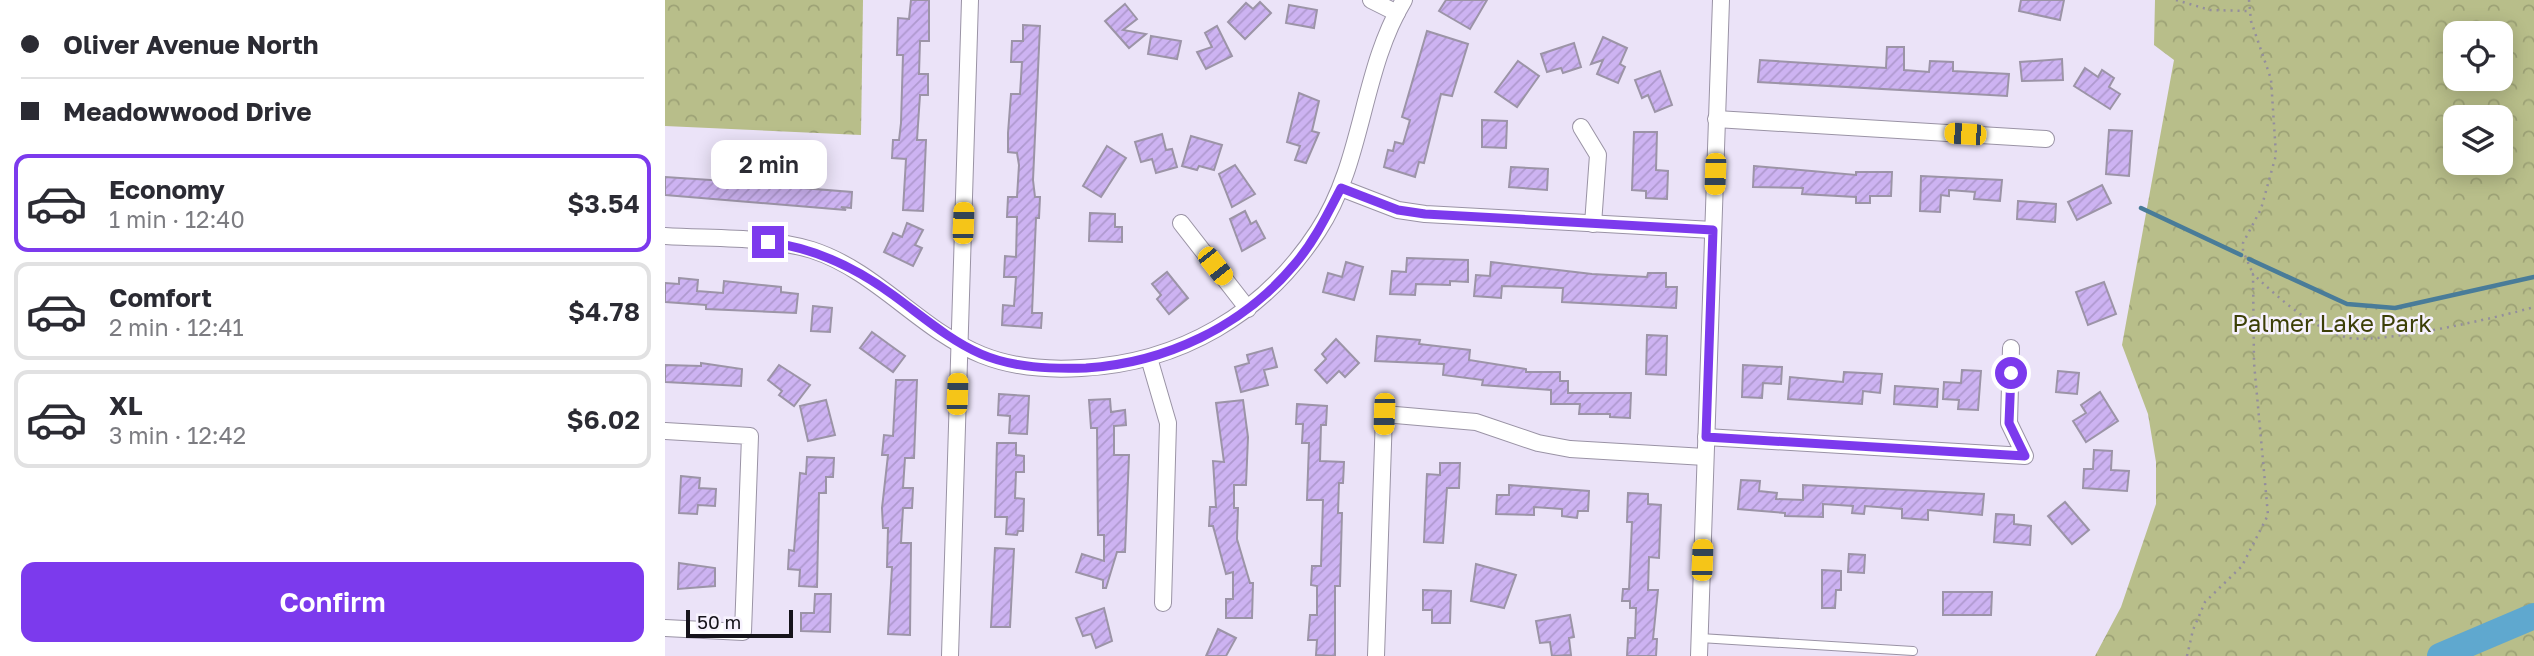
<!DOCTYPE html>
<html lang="en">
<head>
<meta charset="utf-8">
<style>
	body { margin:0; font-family:"Golos Text",sans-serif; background:#f2f2f3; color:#2b2b33; height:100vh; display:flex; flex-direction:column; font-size:26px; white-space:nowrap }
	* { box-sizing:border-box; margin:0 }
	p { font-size:23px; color:#7c7c81 }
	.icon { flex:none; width:38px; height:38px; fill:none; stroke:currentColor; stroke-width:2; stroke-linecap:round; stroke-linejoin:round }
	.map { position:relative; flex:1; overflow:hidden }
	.sheet { display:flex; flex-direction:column; background:#fff; width:665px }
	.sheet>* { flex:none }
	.guide { display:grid; align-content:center; height:154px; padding:0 21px; background:#fff }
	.buttons { position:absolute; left:1778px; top:21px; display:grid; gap:14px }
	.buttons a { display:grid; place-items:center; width:70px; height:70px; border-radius:14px; background:#fff; box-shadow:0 4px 18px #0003; font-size:35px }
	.scale { position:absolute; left:21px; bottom:18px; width:107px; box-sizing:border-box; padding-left:7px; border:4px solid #16141b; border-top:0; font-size:19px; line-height:24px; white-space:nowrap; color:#16141b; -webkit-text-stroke:5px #f7f2fe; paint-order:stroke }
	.end { position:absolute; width:32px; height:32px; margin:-16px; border:9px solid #7c3aed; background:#fff; box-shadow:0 0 0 4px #fff }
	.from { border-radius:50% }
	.bubble { position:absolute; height:49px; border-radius:14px; background:#fff; box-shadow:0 4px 18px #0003; font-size:23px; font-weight:600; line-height:49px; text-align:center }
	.car { position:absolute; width:21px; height:42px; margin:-21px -10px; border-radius:9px; box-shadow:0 0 5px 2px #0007; background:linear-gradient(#f5c518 24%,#345 0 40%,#f5c518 0 76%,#345 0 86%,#f5c518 0) }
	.guide b { display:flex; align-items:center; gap:24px; height:66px; font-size:26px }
	.guide b+b { border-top:2px solid #e1e1e2 }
	.guide i { width:18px; height:18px; background:#2b2b33 }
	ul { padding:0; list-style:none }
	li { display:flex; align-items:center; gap:21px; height:98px; margin:0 14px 10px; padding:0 7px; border:4px solid #e1e1e2; border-radius:14px }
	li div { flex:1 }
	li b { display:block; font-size:26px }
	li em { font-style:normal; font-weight:600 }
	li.active { border-color:#7c3aed }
	li>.icon { width:63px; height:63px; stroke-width:1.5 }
	.button { display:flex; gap:14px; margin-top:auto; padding:14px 21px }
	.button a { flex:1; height:80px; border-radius:14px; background:#7c3aed; color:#fff; font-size:28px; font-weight:600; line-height:80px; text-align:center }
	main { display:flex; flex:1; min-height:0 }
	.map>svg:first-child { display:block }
</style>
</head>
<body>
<main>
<section class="sheet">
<div class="guide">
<b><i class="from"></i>Oliver Avenue North</b>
<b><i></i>Meadowwood Drive</b>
</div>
<ul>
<li class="active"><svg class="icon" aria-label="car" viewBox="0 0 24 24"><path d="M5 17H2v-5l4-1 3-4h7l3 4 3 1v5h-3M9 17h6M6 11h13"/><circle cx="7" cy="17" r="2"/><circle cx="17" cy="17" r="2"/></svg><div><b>Economy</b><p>1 min · 12:40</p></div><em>$3.54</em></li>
<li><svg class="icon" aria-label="car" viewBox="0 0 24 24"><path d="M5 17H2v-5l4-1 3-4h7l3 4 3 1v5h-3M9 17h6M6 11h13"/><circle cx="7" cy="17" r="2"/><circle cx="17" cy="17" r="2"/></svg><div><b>Comfort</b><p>2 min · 12:41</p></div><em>$4.78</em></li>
<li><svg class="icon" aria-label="car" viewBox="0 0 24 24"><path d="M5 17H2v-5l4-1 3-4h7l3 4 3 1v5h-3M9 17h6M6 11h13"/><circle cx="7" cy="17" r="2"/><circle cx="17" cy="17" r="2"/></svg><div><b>XL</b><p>3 min · 12:42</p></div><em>$6.02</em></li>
</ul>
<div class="button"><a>Confirm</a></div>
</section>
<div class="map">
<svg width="1869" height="656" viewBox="0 0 1869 656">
	<defs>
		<pattern id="park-crowns" width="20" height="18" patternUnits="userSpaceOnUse" patternTransform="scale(1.75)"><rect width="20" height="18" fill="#b8be8a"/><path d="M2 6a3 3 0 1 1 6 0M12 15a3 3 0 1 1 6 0" fill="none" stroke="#9da276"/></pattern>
		<pattern id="building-hatch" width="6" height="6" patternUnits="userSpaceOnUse" patternTransform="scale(1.75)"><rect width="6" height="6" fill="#cdb3f2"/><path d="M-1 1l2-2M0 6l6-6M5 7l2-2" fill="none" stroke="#af99cf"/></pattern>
	</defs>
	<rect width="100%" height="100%" fill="#ebe3f8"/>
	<!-- park -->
	<g fill="url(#park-crowns)" fill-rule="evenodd">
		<path d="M0 0H198L196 135 0 126Z"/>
		<path d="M1490 0H1869V656H1430L1456 607 1491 504V462L1483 414 1457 345 1509 60 1489 45ZM1790 33H1836V79H1790ZM1790 117H1836V163H1790Z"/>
	</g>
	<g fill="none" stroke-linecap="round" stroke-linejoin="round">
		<!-- stream -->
		<g stroke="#497c99" stroke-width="4.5">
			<path d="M1476 208 1576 255"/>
			<path d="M1584 259 1682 304 1730 308 1869 277"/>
		</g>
		<!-- river -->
		<path stroke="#5fa8cf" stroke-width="26" d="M1775 656 1869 616"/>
	</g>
	<!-- building -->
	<g fill="url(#building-hatch)" stroke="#9c94a7" stroke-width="2">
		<path d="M246 0H264V41H255L254 74H263V95H255L252 140H261L258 211 238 210 241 159 227 158 228 140H234L236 123 238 55H232L233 18 244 19Z"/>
		<path d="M781 0H822L805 29 774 11Z"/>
		<path d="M1356 0H1399L1395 20 1354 11Z"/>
		<path d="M595 2 606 13 580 39 563 22 581 3 588 9Z"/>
		<path d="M460 4 472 19 458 30 481 34 464 48 440 21Z"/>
		<path d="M624 5 652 10 649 28 621 23Z"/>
		<path d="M358 25 375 26 368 180 370 197H375L374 218H371L367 313H377L376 328 337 325 338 305 349 306 351 277H339L340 256 351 257 352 217H342L343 197H352L354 165 352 153 343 152V133L346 94H355L357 62H346L347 41H358Z"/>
		<path d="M552 26 567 56 541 69 532 52 547 47 540 33Z"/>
		<path d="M762 31 803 44 787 96 776 94 759 163 754 162 750 177 719 167 723 150 728 151 730 142 738 144 745 120 737 117Z"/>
		<path d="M486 36 516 41 512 59 483 54Z"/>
		<path d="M938 37 962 48 955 64 960 67 953 83 932 74 938 60 926 64Z"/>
		<path d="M909 43 916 67 898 73 896 68 882 72 876 54Z"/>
		<path d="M1222 47H1239V70L1264 72 1265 61 1288 62V71L1344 74 1342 96 1093 82 1095 60 1221 68Z"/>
		<path d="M1397 59 1398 80 1357 81 1355 62Z"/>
		<path d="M853 61 874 76 852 107 830 92Z"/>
		<path d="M1420 68 1433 77 1437 70 1449 78 1444 87 1455 94 1445 109 1409 86Z"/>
		<path d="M995 71 1007 105 990 112 983 95 977 98 970 80Z"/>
		<path d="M634 93 654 101 647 131 654 133 641 163 630 160 635 146 622 142Z"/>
		<path d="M817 120 842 121 841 148 817 147Z"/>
		<path d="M1444 130 1467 131 1464 176 1441 174Z"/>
		<path d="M969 132H992L991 170 1003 171 1002 199 981 198V191L967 190Z"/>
		<path d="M497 134 501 150 507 149 512 167 491 173 487 159 476 162 470 142Z"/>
		<path d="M526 136 557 145 549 170 534 166 532 170 517 166Z"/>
		<path d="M442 146 461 158 436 197 418 186Z"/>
		<path d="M570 165 590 194 567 207 554 174Z"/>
		<path d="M1089 166 1191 175V172H1227L1226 196H1205V203H1191V197L1137 194 1138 188 1088 187Z"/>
		<path d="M846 167 883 169 882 190 844 187Z"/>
		<path d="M1256 176 1337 180 1335 201 1309 199 1310 192 1284 190V196L1276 195 1275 212 1255 211Z"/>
		<path d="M0 177 137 186V188L187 192 186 208 176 207 181 210 0 195Z"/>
		<path d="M1437 185 1446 203 1412 220 1403 202Z"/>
		<path d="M1353 201 1391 204 1390 222 1352 219Z"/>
		<path d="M580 211 586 224 591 221 600 238 577 251 565 219Z"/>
		<path d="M425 213 450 214V227H457V242L424 241Z"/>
		<path d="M242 223 258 230 250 245 257 248 248 266 219 252 228 233 237 237Z"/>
		<path d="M742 258 803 260V282L785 281V285L751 284 750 295 725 294 727 271 741 272Z"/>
		<path d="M681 262 698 267 689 300 658 292 663 273 677 277Z"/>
		<path d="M826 262 927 274 982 277 983 273H1001V287H1012L1011 308 897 302 898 288 837 286 836 298 809 296 811 275 825 276Z"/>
		<path d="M502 272 523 298 504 314 492 299 496 295 487 284Z"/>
		<path d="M14 278 33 280 32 291 58 293 59 281 116 287V292L133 294 131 313 41 309V305L0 302V283L14 284Z"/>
		<path d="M1439 282 1451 314 1423 325 1411 292Z"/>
		<path d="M148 306 167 308 165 332 146 331Z"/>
		<path d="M207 332 240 356 228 372 195 348Z"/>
		<path d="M982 335 1002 336 1001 375 981 374Z"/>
		<path d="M712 336 755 340 754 344 805 350 804 360 861 369V372H895V381H903V393H966L965 418 945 417V414H914L915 404H886V390L817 385 818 380 778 375 779 364 710 361Z"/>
		<path d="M671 339 694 363 680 377 674 371 662 383 650 370 661 359 657 354Z"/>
		<path d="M607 348 612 367 599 370 603 385 576 392 570 367 584 363 582 355Z"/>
		<path d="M36 363 77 369 76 386 0 382V365L36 366Z"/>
		<path d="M114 365 145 385 129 406 114 395 117 391 103 380Z"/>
		<path d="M1078 365 1117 367 1116 384 1098 383 1097 398 1077 397Z"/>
		<path d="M1297 370 1316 371 1313 410 1293 409 1294 400 1278 399 1279 382 1296 383Z"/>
		<path d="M1393 371 1414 373 1412 394 1391 392Z"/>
		<path d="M1179 372 1217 374 1215 393 1198 391 1197 404 1123 399 1125 377 1178 382Z"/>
		<path d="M231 380H252L249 458H240L238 488H248L247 508H238L236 543H246L245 635 223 634 227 567H222L223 528H218L217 508 223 455H217L219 435 228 436Z"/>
		<path d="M1230 386 1273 389 1272 407 1229 404Z"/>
		<path d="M1435 392 1453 421 1421 442 1408 421 1421 413 1416 405Z"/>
		<path d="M334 394 364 396 362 434 344 433 345 416 333 415Z"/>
		<path d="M445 399 446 412 460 410 461 425 449 426V455H464L460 552H452L441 588H438V580L411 572 417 554 439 561V535H433L432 428H426L424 400Z"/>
		<path d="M161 400 170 435 143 441 135 406Z"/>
		<path d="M578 400 583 437 581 485H569V508H573L572 539 585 583H588L587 618H561V599H568V572L561 574 548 526H544L545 507H551L548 461 559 462 551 403Z"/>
		<path d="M632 404 662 406 661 425H656L655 461 679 462 678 483H674L673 513H677L675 586H670V656L651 655 652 640H643L645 615H652V586L646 585 647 566H656L658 500H642L644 443H637L638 424H631Z"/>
		<path d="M332 443H351V455L359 456V472H351L350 498 359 499 358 531H353L352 535 341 534 342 517H330Z"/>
		<path d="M1429 450 1447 451 1446 470 1464 471 1462 491 1418 488 1419 469H1428Z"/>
		<path d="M142 457 169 458 168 477H161V493H154L152 587 134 586 135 570 123 569 124 550 129 551 135 473 141 474Z"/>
		<path d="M775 463H795L794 488H782L778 543 759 542 762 474 775 475Z"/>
		<path d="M16 476 35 478 34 488 51 489 50 506 33 505 32 514 14 513Z"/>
		<path d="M1076 480 1095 481 1094 491 1112 493 1111 499 1138 500V485L1319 494 1317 515 1263 510V520L1237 518V509L1200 506 1199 514 1187 513 1188 506 1158 504V517L1120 516V513L1073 509Z"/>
		<path d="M844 485 924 491 923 511H913L912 518 897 516V509L869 507V515L831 514 832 495H844Z"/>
		<path d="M963 493 983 494V504L996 505 994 558 984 557 983 590H993L988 639H992L991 656H962L963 638H970L971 608H965V601H957L958 589H964L967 522H962Z"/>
		<path d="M1400 502 1424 530 1407 544 1383 516Z"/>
		<path d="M1331 514 1349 515V524L1366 526 1365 545 1329 542Z"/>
		<path d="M330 548 349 549 345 627H326Z"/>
		<path d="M1184 554 1200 555 1199 573 1183 572Z"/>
		<path d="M14 563 50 568V586L13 589Z"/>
		<path d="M811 564 851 575 839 608 806 601Z"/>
		<path d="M1157 570 1176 571V590H1171L1170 608H1157Z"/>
		<path d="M758 590 786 591 785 623H767V610H758Z"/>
		<path d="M1278 592H1327L1326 615H1278Z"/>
		<path d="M150 594H166L165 632 136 631V613H149Z"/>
		<path d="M439 608 447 641 431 648 426 634 418 636 411 618Z"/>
		<path d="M905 615 909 637 904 638 906 655 887 656 885 642 875 643 871 621Z"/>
		<path d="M553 629 571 638 561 656H541Z"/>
	</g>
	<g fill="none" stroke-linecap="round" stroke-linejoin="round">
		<defs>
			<path id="lane" d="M1035 638 1248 651"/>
			<g id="street">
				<path d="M706 0 732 13"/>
				<path d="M1051 119 1381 139"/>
				<path d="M916 127 933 155 928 224"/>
				<path d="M676 188 733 210 760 214 1048 230"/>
				<path d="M516 223 583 309"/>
				<path d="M0 236C48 239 101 236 147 250 212 271 255 330 317 355 347 367 384 370 416 368 515 363 599 314 653 231 699 161 696 71 739 0"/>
				<path d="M484 358 503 423 498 603"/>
				<path d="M0 431 85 436 78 632 0 628"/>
				<path d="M1041 437 1360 456 1344 423 1346 348"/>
				<path d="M285 656 305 0"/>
				<path d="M711 656 719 414 811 422 873 443 905 449 1040 457"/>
				<path d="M1034 656 1056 0"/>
			</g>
		</defs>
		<!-- lane casing -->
		<use href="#lane" stroke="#9a93a5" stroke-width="10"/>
		<!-- street casing -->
		<use href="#street" stroke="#9a93a5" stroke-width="18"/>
		<!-- path -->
		<g stroke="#948e9d" stroke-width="2.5" stroke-dasharray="2 5" stroke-linecap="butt">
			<path d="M1511 0 1545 10 1584 11"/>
			<path d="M1584 0 1586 21 1606 79 1611 155 1596 209 1578 243V251L1588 274"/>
			<path d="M1522 656 1528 630 1540 602 1577 566 1603 515 1589 363 1588 274C1615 299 1644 326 1680 337 1709 346 1836 317 1869 307"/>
		</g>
		<!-- lane -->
		<use href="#lane" stroke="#fff" stroke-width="8"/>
		<!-- street -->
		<use href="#street" stroke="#fff" stroke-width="16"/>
	</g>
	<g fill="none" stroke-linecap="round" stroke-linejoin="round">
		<!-- route -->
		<path stroke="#7c3aed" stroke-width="9" d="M103 242C150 248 190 267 228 295 257 316 284 340 316 354 348 368 387 369 421 368 500 363 577 327 629 265 649 242 662 215 676 188L733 210 760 214 1048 230 1041 437 1360 456 1344 423 1346 373"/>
	</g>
	<g text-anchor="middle" stroke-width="5" stroke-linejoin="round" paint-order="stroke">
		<!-- park labels -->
		<g font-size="24" fill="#3c3f07" stroke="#f7f2fe">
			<text x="1667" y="332">Palmer Lake Park</text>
		</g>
	</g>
</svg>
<div class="buttons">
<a><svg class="icon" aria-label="locate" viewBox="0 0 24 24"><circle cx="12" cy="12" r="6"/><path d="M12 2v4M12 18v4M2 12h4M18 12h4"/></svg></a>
<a><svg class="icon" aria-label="layers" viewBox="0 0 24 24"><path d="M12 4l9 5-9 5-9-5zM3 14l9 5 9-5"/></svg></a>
</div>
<div class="scale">50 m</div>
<i class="end from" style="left:1346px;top:373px"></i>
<i class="end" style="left:103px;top:242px"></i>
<div class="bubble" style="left:46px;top:140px;width:116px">2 min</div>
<i class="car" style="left:1300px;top:134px;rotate:274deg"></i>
<i class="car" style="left:1050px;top:174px;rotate:182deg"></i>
<i class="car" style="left:298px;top:223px;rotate:2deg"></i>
<i class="car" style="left:550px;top:266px;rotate:142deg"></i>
<i class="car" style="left:292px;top:394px;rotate:2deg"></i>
<i class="car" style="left:719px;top:414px;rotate:182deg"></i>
<i class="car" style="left:1037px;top:560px;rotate:2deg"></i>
</div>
</main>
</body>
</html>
